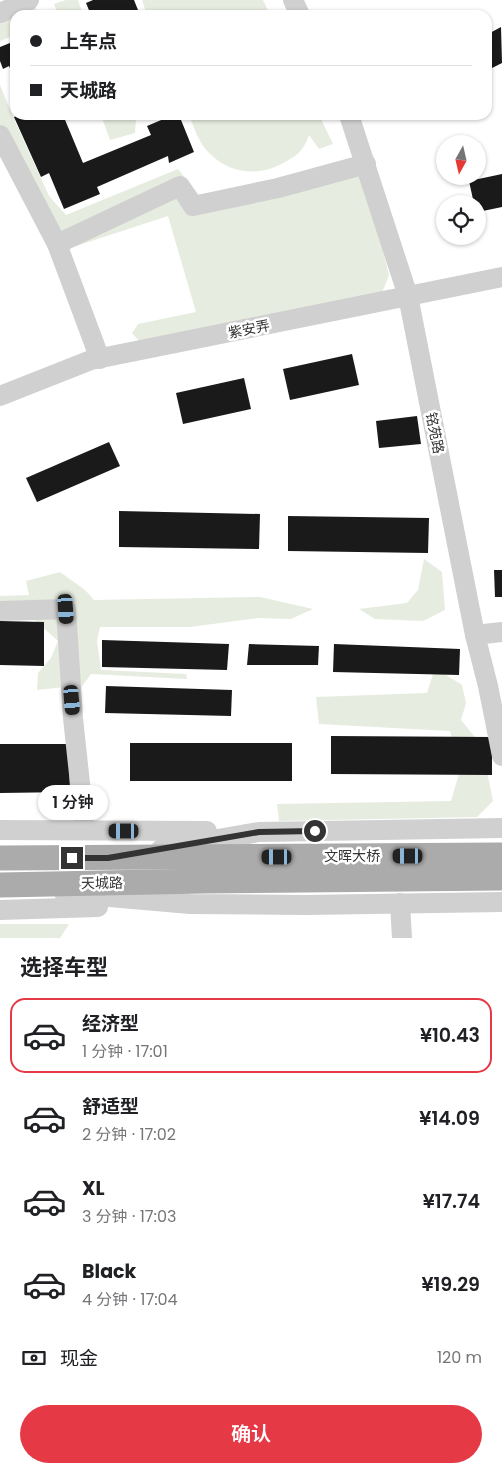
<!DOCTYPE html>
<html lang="zh">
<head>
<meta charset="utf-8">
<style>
	body { margin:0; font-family:Poppins,"Noto Sans SC",sans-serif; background:#f6f6f6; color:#202124; height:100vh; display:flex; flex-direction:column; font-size:19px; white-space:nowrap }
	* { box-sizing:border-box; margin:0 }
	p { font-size:16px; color:#757577 }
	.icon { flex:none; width:28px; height:28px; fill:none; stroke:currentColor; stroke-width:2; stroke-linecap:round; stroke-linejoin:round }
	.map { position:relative; height:938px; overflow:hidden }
	.sheet { display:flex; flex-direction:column; background:#fff; flex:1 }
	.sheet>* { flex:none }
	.hud { position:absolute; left:10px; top:10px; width:482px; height:110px; border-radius:15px; box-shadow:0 1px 4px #0004; display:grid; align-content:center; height:110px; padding:0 20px; background:#fff }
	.needle { width:32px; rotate:188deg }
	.buttons { position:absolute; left:436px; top:135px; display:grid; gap:10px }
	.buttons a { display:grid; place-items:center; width:50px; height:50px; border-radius:50%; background:#fff; box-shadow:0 1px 4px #0004; font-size:25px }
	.end { position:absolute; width:22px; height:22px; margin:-11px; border:6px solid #333; background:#fff; box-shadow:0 0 0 2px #fff }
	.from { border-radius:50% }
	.bubble { position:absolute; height:35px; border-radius:18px; background:#fff; box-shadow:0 1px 4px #0004; font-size:16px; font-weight:600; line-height:35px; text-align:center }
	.car { position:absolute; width:15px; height:30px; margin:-15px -8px; border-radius:6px; box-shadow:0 0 4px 1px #0007; background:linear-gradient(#222 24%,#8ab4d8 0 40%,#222 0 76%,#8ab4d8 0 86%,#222 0) }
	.hud b { display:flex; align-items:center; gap:18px; height:48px; font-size:19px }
	.hud b+b { border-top:1px solid #e0e0e0 }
	.hud i { width:12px; height:12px; background:#202124 }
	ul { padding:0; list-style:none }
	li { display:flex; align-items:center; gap:15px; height:75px; margin:0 10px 8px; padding:0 10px; border:2px solid transparent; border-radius:15px }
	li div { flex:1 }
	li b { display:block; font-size:19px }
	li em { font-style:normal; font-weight:600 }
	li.active { border-color:#e63946 }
	li>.icon { width:45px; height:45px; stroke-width:1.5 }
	h2 { padding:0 20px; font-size:22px; line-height:60px }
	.pay { display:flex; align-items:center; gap:12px; height:55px; padding:0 20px; font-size:19px }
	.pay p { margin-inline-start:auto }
	.button { display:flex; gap:10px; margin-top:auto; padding:10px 20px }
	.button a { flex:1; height:58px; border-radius:30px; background:#e63946; color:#fff; font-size:20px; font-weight:600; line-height:58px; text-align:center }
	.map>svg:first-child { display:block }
</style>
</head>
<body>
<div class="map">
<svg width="502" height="938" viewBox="0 0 502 938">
	<rect width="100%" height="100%" fill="#fff"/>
	<!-- green -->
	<g fill="#e6ecdf">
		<path d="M66 0H78L83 15H58L54 4Z"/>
		<path d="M142 0H263L270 15H147Z"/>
		<path d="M35 7 39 15H15V35L0 41V20Z"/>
		<path d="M0 85 13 117 49 196 66 215 178 169 200 196 363 169 389 275 382 293 140 342 132 333 138 324 196 312 168 216 70 248 46 219 0 124Z"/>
		<path d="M101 115H154L136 120 135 133 110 140Z"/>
		<path d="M189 115H319L333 144 319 149 309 135C307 140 305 145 302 149 299 154 292 158 287 161 261 177 231 175 209 153 199 143 194 128 189 115Z"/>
		<path d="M424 559 442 572 445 610 423 621 375 619 359 609 407 603 418 590Z"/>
		<path d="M60 572 85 590 94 600 260 597 313 609 291 619 258 618 190 627H100L97 641 101 670 186 674 187 679 91 674 72 700 64 687 37 690 38 673 51 658 58 641 29 615 0 605V596L29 595 26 581Z"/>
		<path d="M435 668 462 685 466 703 461 720 482 746 493 801 477 817 279 821 277 804 451 801 461 767 450 731 319 724 316 697 427 693Z"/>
		<path d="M0 924H69L60 938H0Z"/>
	</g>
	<!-- building -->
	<g fill="#1a1a1a">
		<path d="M93 0H134L140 15H91L86 3Z"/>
		<path d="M501 27 502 63 488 70V34Z"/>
		<path d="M15 41V79L9 66 3 69 0 61V47Z"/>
		<path d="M20 115H63L83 163 151 135 147 126 173 115H179L194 152 169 163 168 156 97 187 100 194 64 209 49 173 41 177 14 117Z"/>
		<path d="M502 174V207L478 212V204H474L469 181Z"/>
		<path d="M352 354 359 385 290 400 283 369Z"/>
		<path d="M244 378 251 409 183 424 176 393Z"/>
		<path d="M417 416 421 444 379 448 376 421Z"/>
		<path d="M109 442 120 466 37 502 26 478Z"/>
		<path d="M119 511 260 514 259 549 119 547Z"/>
		<path d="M288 516 429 518 428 553 288 551Z"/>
		<path d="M494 570H502V597H495Z"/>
		<path d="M0 621 44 622V666L0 665Z"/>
		<path d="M102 640 229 644 227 670 102 667Z"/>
		<path d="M249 644 319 646 318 665H247Z"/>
		<path d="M334 644 460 649 459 675 333 672Z"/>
		<path d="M106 686 232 690 231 716 105 713Z"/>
		<path d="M331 736 492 737V775L331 774Z"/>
		<rect x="130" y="743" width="162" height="38"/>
		<path d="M0 744H69L70 792 0 793Z"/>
	</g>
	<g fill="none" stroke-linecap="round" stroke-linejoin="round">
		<!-- minor -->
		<g stroke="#d0d0d0" stroke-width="20">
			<path d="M293 0 300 15"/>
			<path d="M0 13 29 0"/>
			<path d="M349 115 408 296 475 635 488 686 502 756"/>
			<path d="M0 135 57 244 100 359"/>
			<path d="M57 244 180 186 193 206 278 188 366 164"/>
			<path d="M0 396 91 360 502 277"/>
			<path d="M0 611 66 609 73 718 85 830"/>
			<path d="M475 635 502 632"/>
			<path d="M0 830 207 831"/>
			<path d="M161 849 259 832 502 828"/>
			<path d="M64 893 190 904 306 905 502 902"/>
			<path d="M400 903 402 938"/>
			<path d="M0 910 98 907"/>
		</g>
		<!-- major -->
		<g stroke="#ababab" stroke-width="25">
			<path d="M0 858 502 855"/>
			<path d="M0 885 204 881 502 878"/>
		</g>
	</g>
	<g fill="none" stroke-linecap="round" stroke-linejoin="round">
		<!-- route -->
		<path stroke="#333" stroke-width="6" d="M72 858H108L259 832 315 831"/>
	</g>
	<g text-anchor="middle" stroke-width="5" stroke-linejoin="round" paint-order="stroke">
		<!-- street labels -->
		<g font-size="14" fill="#333" stroke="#fff">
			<text transform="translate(249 329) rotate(-11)" y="5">紫安弄</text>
			<text transform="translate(435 433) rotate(79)" y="5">铭苑路</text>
			<text x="352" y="861">文晖大桥</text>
			<text transform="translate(102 883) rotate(-1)" y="5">天城路</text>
		</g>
	</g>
</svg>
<div class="buttons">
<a><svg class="needle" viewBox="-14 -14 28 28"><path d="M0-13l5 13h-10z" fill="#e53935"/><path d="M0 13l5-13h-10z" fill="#757577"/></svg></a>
<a><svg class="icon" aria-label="locate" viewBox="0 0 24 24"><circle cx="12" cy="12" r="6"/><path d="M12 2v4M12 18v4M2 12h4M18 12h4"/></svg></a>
</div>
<i class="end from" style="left:315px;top:831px"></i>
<i class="end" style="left:72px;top:858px"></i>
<div class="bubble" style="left:38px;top:785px;width:70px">1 分钟</div>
<i class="car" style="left:66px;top:609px;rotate:176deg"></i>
<i class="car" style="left:72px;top:700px;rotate:175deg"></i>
<i class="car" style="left:124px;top:831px;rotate:270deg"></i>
<i class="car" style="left:408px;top:856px;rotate:270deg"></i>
<i class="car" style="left:277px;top:857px;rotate:270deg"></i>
<div class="hud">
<b><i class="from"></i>上车点</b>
<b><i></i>天城路</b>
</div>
</div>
<section class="sheet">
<h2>选择车型</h2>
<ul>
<li class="active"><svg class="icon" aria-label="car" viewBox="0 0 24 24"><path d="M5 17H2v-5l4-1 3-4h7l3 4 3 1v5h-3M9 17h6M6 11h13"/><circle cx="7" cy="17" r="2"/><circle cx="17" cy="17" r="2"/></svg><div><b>经济型</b><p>1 分钟 · 17:01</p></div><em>¥10.43</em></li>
<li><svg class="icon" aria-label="car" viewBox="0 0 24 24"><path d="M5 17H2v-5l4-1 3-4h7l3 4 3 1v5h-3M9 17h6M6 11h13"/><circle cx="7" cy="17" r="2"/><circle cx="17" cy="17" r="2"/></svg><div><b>舒适型</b><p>2 分钟 · 17:02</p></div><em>¥14.09</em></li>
<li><svg class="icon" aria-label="car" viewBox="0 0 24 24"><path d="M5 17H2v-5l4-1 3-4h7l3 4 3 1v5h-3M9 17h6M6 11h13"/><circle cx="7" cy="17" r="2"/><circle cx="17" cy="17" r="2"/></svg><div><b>XL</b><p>3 分钟 · 17:03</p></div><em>¥17.74</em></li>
<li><svg class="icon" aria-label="car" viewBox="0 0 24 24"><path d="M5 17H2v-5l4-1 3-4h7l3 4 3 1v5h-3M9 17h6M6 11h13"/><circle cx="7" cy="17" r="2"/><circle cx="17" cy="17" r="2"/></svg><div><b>Black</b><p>4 分钟 · 17:04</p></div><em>¥19.29</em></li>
</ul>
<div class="pay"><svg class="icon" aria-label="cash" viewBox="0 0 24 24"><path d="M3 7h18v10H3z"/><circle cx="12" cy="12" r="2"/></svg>现金<p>120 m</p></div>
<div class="button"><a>确认</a></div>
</section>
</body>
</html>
